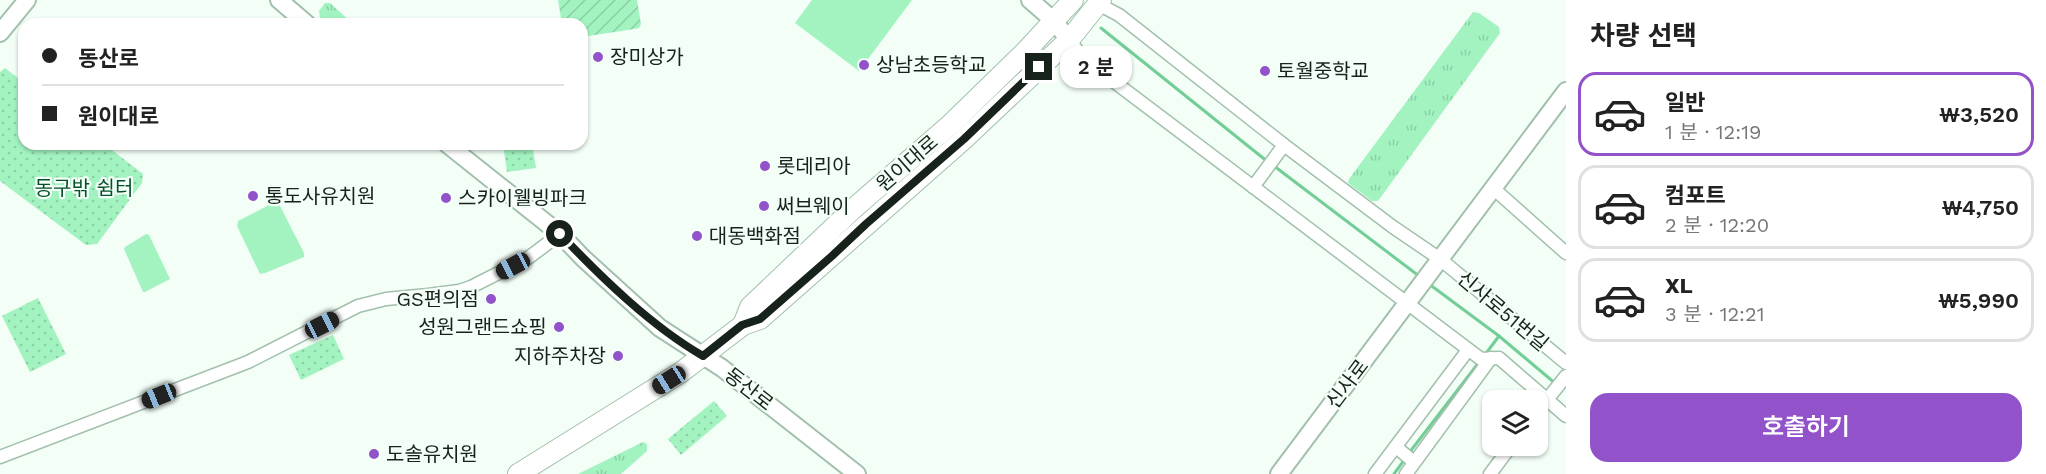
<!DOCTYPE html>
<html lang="ko">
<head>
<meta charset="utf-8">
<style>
	body { margin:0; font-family:"Work Sans","Noto Sans KR",sans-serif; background:#f2f2f2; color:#222; height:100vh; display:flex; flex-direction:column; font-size:22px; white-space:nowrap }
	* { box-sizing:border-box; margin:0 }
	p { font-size:20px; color:#767676 }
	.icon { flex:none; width:33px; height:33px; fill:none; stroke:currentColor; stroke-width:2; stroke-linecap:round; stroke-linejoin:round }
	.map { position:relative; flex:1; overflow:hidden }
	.side { display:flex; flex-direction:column; background:#fff; width:480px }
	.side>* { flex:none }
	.guide { position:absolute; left:18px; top:18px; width:570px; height:132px; border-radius:18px; box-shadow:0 2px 4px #0004; display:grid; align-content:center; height:132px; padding:0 24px; background:#fff }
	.controls { position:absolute; left:1482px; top:390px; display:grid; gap:12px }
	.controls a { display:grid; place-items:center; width:66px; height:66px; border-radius:12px; background:#fff; box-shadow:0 2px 4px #0004; font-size:30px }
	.end { position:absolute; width:27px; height:27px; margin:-14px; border:8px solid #17221b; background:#fff; box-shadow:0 0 0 3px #fff }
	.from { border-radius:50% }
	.bubble { position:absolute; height:42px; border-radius:18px; background:#fff; box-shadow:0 2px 4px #0004; font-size:20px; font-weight:600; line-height:42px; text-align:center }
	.car { position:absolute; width:18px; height:36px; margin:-18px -9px; border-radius:8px; box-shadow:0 0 4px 2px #0007; background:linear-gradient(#222 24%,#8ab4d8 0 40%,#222 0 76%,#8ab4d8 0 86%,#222 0) }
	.guide b { display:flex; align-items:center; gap:21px; height:57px; font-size:22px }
	.guide b+b { border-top:2px solid #e0e0e0 }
	.guide i { width:15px; height:15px; background:#222 }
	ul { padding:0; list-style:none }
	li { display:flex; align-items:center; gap:18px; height:84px; margin:0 12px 9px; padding:0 12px; border:3px solid #e0e0e0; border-radius:18px }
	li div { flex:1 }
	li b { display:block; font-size:22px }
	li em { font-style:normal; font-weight:600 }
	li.current { border-color:#9253ca }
	li>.icon { width:54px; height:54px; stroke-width:1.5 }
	h2 { padding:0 24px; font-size:27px; line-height:72px }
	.button { display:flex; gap:12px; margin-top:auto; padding:12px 24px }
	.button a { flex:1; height:69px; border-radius:18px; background:#9253ca; color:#fff; font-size:24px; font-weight:600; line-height:69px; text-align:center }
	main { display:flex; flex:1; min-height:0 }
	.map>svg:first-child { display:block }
</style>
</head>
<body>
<main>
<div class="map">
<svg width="1566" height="474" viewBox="0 0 1566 474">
	<defs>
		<pattern id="grass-tufts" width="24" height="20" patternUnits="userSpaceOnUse" patternTransform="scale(1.5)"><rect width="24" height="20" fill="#a2f3c0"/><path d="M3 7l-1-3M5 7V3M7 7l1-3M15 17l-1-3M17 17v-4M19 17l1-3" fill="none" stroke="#8bd0a4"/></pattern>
		<pattern id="park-dots" width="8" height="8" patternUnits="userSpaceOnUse" patternTransform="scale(1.5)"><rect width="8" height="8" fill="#a2f3c0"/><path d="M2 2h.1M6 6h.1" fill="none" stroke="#8bd0a4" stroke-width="1.8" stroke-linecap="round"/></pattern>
		<pattern id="garden-furrows" width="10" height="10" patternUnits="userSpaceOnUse" patternTransform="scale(1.5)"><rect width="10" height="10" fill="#a2f3c0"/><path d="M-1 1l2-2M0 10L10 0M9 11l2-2" fill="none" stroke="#8bd0a4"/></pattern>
	</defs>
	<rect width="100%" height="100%" fill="#f2fef6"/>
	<!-- grass -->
	<g fill="url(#grass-tufts)">
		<path d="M325 3H330L353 24H321L319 11Z"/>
		<path d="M1473 12 1479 13 1499 27 1500 33 1378 201H1372L1348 183 1349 179Z"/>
		<path d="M643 442 647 444V451L621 474H578Z"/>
	</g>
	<!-- park -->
	<g fill="url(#park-dots)">
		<path d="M5 68 24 83V144H104L143 174 142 183 97 244 86 245 0 181V72Z"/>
		<path d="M503 144H532L536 168 507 172Z"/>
		<path d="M38 298 66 354 30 372 2 316Z"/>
		<path d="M333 335 344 359 301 380 289 355Z"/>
		<path d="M714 401 727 416 681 455 668 439Z"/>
	</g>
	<!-- garden -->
	<path fill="url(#garden-furrows)" d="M558 0H637L641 24 639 28 634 29 582 37V24H562Z"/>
	<!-- pitch -->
	<g fill="#a2f3c0">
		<path d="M812 0H912L859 71 795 23Z"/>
		<path d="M271 204H279L304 253V257L265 273 260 274 237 226 238 221Z"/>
		<path d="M146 234 149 235 170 279 145 292H143L124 249 125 247Z"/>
	</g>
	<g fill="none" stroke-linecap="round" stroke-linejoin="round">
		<!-- stream -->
		<g stroke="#72ce96" stroke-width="3">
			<path d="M1101 28 1268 162"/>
			<path d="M1274 166 1419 276"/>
			<path d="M1429 284 1499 336 1556 384"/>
			<path d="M1484 356 1499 336"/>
			<path d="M1409 453 1480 361"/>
			<path d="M1394 474 1405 459"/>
		</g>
		<defs>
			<g id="street">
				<path d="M1098 4 1119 15 1284 145 1393 227 1440 259 1566 363"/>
				<path d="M1069 40 1084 59 1481 359 1499 358 1566 416"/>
				<path d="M1253 187 1284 145"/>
				<path d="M1493 188 1566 253"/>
				<path d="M1538 411 1566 376"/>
				<path d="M1396 447 1414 462"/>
				<path d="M0 457 248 362 358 306 386 299 428 295 459 291 471 287 528 258 560 234"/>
				<path d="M1375 474 1468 350"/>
				<path d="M1406 474 1491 358"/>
				<path d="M1490 474 1511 446"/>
			</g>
			<g id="secondary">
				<path d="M279 0 307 24"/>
				<path d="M1030 0 1054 21 1069 40"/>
				<path d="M0 33 27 0"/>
				<path d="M447 144 560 234 583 258 660 328 722 368 857 474"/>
				<path d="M1279 474 1566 91"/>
			</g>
			<g id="primary">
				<path d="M743 325 750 307 853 209 951 124 1025 52 1073 0"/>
				<path d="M518 474 680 373 743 325 760 319 964 139 1069 40 1101 0"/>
			</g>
		</defs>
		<!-- street casing -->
		<use href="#street" stroke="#a2c0ac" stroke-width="15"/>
		<!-- secondary casing -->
		<use href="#secondary" stroke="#a2c0ac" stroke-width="20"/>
		<!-- primary casing -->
		<use href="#primary" stroke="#a2c0ac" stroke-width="22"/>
		<!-- street -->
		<use href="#street" stroke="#fff" stroke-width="12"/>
		<!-- secondary -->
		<use href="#secondary" stroke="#fff" stroke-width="16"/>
		<!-- primary -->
		<use href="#primary" stroke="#fff" stroke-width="20"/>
	</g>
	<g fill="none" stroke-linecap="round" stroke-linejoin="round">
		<!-- route -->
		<path stroke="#17221b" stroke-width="8" d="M560 234C601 277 651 326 703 356L742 325 760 319 832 256 866 224 964 139 1039 67"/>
	</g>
	<!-- markers -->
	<g fill="#9253ca" stroke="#f2fef6" stroke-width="2">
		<circle cx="598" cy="57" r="6"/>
		<circle cx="864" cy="65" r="6"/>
		<circle cx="1265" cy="71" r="6"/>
		<circle cx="765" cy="166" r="6"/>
		<circle cx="253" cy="196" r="6"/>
		<circle cx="446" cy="198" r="6"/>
		<circle cx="764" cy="206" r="6"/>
		<circle cx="697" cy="236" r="6"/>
		<circle cx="491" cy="299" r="6"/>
		<circle cx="559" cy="327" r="6"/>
		<circle cx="618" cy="356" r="6"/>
		<circle cx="374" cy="454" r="6"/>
	</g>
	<g text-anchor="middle" stroke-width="4.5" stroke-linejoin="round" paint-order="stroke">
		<!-- poi labels -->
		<g font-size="20" fill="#17221b" stroke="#f2fef6" text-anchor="start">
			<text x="610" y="64">장미상가</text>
			<text x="876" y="72">상남초등학교</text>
			<text x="1277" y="78">토월중학교</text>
			<text x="777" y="173">롯데리아</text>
			<text x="265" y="203">통도사유치원</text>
			<text x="458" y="205">스카이웰빙파크</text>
			<text x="776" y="213">써브웨이</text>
			<text x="709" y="243">대동백화점</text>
			<text x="479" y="306" text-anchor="end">GS편의점</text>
			<text x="547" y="334" text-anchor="end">성원그랜드쇼핑</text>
			<text x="606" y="363" text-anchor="end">지하주차장</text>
			<text x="386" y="461">도솔유치원</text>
		</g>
		<!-- street labels -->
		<g font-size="20" fill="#17221b" stroke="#f2fef6">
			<text transform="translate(907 163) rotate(-41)" y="7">원이대로</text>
			<text transform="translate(1503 311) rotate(40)" y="7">신사로51번길</text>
			<text transform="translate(1347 384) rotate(-53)" y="7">신사로</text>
			<text transform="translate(749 389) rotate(38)" y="7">동산로</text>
		</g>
		<!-- park labels -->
		<g font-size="20" fill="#044f2c" stroke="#f2fef6">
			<text x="84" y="195">동구밖 쉼터</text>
		</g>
	</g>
</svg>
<div class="controls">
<a><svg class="icon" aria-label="layers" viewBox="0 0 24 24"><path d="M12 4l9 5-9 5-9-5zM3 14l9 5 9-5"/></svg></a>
</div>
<i class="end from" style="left:560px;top:234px"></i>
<i class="end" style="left:1039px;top:67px"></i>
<div class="bubble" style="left:1060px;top:46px;width:72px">2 분</div>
<i class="car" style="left:513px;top:266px;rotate:242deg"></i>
<i class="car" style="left:322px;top:325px;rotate:63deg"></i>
<i class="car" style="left:669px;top:380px;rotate:238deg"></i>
<i class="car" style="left:159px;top:396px;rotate:248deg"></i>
<div class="guide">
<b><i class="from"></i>동산로</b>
<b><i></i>원이대로</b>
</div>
</div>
<section class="side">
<h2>차량 선택</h2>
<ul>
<li class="current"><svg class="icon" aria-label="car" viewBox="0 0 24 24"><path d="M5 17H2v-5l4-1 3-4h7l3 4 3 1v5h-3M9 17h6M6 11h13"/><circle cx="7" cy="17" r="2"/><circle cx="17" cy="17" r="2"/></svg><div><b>일반</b><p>1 분 · 12:19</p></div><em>₩3,520</em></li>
<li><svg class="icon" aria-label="car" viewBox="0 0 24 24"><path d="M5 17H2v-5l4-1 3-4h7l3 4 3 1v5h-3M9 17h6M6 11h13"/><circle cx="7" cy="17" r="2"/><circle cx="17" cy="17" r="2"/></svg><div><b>컴포트</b><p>2 분 · 12:20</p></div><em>₩4,750</em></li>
<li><svg class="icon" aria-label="car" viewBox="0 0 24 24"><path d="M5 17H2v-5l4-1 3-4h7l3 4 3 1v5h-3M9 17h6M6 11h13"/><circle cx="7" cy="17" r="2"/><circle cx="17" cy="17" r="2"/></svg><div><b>XL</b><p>3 분 · 12:21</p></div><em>₩5,990</em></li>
</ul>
<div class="button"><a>호출하기</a></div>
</section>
</main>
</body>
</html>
